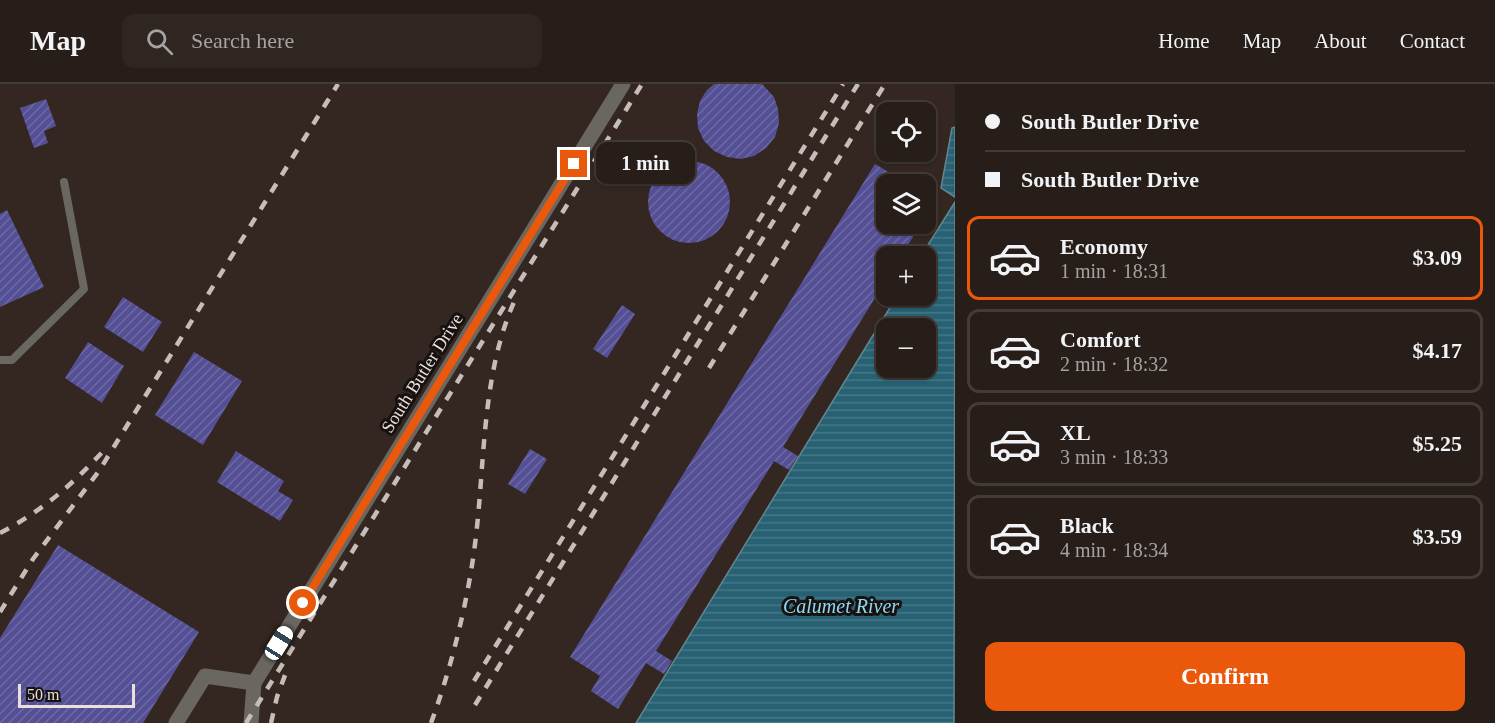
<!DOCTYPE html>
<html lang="en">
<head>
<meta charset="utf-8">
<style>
	body { margin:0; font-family:Georgia,serif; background:#2f2622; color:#f1f3f6; height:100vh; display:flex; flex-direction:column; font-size:22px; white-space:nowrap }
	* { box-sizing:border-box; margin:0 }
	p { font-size:20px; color:#a4a2a2 }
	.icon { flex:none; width:33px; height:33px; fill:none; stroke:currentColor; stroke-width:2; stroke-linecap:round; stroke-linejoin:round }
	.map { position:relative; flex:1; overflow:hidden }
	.details { display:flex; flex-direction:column; background:#271d19; width:540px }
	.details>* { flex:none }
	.hud { display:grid; align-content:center; height:132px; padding:0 30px; background:#271d19 }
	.fabs { position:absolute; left:876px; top:18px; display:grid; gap:12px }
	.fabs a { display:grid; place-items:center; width:60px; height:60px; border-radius:12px; background:#271d19; box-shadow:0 2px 4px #0004,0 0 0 2px #433b38; font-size:30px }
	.scale { position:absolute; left:18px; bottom:15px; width:117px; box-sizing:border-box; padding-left:6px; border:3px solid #e9e0dc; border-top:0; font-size:16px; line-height:21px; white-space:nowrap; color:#e9e0dc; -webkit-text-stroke:4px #17110f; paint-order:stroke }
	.end { position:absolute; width:27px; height:27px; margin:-14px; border:8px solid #ea580c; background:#fff; box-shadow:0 0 0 3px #fff }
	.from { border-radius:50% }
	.bubble { position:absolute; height:42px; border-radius:12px; background:#271d19; box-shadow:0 2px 4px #0004,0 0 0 2px #433b38; font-size:20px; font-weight:700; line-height:42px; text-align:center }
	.car { position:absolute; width:18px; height:36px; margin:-18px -9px; border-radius:8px; box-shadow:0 0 4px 2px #0007; background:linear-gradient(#fff 24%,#345 0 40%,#fff 0 76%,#345 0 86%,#fff 0) }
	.hud b { display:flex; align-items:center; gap:21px; height:57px; font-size:22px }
	.hud b+b { border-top:2px solid #433b38 }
	.hud i { width:15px; height:15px; background:#f1f3f6 }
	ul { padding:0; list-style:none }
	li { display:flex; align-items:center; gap:18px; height:84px; margin:0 12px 9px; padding:0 18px; border:3px solid #433b38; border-radius:12px }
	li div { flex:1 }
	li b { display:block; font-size:22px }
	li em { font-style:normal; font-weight:700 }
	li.active { border-color:#ea580c }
	li>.icon { width:54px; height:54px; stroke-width:1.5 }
	.button { display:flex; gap:12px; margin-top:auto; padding:12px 30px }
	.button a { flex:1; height:69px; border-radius:12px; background:#ea580c; color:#fff; font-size:24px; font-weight:700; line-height:69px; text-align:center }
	header { display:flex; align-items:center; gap:36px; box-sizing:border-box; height:84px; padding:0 30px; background:#271d19; border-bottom:2px solid #433b38 }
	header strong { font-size:28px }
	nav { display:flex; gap:33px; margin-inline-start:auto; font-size:21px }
	.search { width:420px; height:54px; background:#2f2622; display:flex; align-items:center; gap:15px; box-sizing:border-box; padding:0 21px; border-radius:12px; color:#a4a2a2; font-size:22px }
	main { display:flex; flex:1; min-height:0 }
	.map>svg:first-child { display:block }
</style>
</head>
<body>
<header>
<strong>Map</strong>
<div class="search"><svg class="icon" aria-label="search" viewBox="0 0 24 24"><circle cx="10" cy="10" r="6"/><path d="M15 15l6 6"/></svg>Search here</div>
<nav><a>Home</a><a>Map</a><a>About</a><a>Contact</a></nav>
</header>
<main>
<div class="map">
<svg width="955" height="639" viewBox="0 0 955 639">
	<defs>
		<pattern id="water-rules" width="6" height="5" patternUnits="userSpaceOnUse" patternTransform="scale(1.5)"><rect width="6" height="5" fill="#276173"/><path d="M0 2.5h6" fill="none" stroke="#467786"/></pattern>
		<pattern id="building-hatch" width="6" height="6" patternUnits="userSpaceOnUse" patternTransform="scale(1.5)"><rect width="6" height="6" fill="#555096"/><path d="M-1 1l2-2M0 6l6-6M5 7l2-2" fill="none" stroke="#6d69a4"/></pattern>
	</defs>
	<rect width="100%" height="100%" fill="#342721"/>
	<!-- water -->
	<g fill="url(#water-rules)" stroke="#618792" stroke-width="1.5" fill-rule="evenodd">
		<path d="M955 43V113L941 104 952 44Z"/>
		<path d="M955 118 954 639H636L897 212H926V172H921ZM886 244H926V284H886Z"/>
	</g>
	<!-- building -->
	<g fill="url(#building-hatch)">
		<path d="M714 0H762L774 13 778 25 779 39 775 53 766 64 754 72 741 75 727 73 714 67 704 57 698 44 697 30 700 17 707 6Z"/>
		<path d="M46 15 56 42 44 47 48 59 34 64 20 24Z"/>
		<circle cx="689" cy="118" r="41"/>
		<path d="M875 80 908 100H886V140H921L901 172H886V196L783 363 798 372 789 386 774 377 656 567 672 577 664 590 646 579 618 625 591 607 600 592 570 573Z"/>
		<path d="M926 111 935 117 926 133Z"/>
		<path d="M7 126 44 203 0 223V130Z"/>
		<path d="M123 213 162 238 143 268 104 243Z"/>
		<path d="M622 221 635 230 607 274 593 265Z"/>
		<path d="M88 258 124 282 102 319 65 294Z"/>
		<path d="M194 268 242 297 203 361 155 331Z"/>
		<path d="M530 365 547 375 525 410 508 400Z"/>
		<path d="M236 367 284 397 278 407 293 416 280 437 217 398Z"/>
		<path d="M58 461 199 548 143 639H0V554Z"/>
	</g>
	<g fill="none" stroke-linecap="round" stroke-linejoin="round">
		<!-- lane -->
		<path stroke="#6a6761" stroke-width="8" d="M0 276H12L84 205 64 98"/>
		<!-- street -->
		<g stroke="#6a6761" stroke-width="15">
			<path d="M176 639 205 592 254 599 623 0"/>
			<path d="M251 639 254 599"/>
		</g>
		<!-- rail -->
		<g stroke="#c6bdb8" stroke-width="4.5" stroke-dasharray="10 10" stroke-linecap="butt">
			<path d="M709 284 885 0"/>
			<path d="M0 449C44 426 74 399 107 363"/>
			<path d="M0 528 33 475 99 387 338 0"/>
			<path d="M474 597 843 0"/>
			<path d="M475 621 858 0"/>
			<path d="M246 639 642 0"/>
			<path d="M271 639 277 613 288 583"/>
			<path d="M431 639C452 582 469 513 476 452 485 375 482 291 514 218"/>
		</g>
	</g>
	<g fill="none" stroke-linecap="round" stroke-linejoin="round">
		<!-- route -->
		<path stroke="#ea580c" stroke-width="8" d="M303 519 574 80"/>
	</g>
	<g text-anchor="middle" stroke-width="6" stroke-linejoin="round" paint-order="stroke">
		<!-- street labels -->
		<g font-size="18" fill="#e9e0dc" stroke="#17110f">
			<text transform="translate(422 289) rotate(-58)" y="6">South Butler Drive</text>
		</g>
		<!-- water labels -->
		<g font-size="20" font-style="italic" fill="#8cdaf4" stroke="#17110f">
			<text x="841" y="529">Calumet River</text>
		</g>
	</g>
</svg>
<div class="fabs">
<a><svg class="icon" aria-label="locate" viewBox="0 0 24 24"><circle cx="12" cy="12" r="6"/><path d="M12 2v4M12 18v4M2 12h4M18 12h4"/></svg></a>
<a><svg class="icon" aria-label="layers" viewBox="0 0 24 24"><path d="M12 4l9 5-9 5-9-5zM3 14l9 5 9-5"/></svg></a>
<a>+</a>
<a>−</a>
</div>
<div class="scale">50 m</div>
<i class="end from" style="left:303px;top:519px"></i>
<i class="end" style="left:574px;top:80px"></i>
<div class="bubble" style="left:596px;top:58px;width:99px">1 min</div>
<i class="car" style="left:279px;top:559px;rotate:32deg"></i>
</div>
<section class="details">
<div class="hud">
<b><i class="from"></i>South Butler Drive</b>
<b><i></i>South Butler Drive</b>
</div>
<ul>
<li class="active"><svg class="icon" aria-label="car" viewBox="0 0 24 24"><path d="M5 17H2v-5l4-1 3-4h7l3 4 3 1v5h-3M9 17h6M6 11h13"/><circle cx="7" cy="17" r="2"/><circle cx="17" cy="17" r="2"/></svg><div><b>Economy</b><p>1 min · 18:31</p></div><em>$3.09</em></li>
<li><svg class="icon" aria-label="car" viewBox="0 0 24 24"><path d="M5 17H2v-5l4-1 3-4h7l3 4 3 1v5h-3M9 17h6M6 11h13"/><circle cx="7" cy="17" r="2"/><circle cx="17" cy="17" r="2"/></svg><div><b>Comfort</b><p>2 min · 18:32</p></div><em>$4.17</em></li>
<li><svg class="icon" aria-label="car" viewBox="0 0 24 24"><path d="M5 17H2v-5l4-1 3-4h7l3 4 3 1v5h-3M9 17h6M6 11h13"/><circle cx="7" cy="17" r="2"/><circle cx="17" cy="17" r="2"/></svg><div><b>XL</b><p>3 min · 18:33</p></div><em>$5.25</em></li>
<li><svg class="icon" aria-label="car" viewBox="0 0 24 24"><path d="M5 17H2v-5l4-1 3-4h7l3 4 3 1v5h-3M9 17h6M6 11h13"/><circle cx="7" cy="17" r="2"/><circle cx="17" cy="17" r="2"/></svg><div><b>Black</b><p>4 min · 18:34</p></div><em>$3.59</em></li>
</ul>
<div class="button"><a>Confirm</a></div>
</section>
</main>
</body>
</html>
